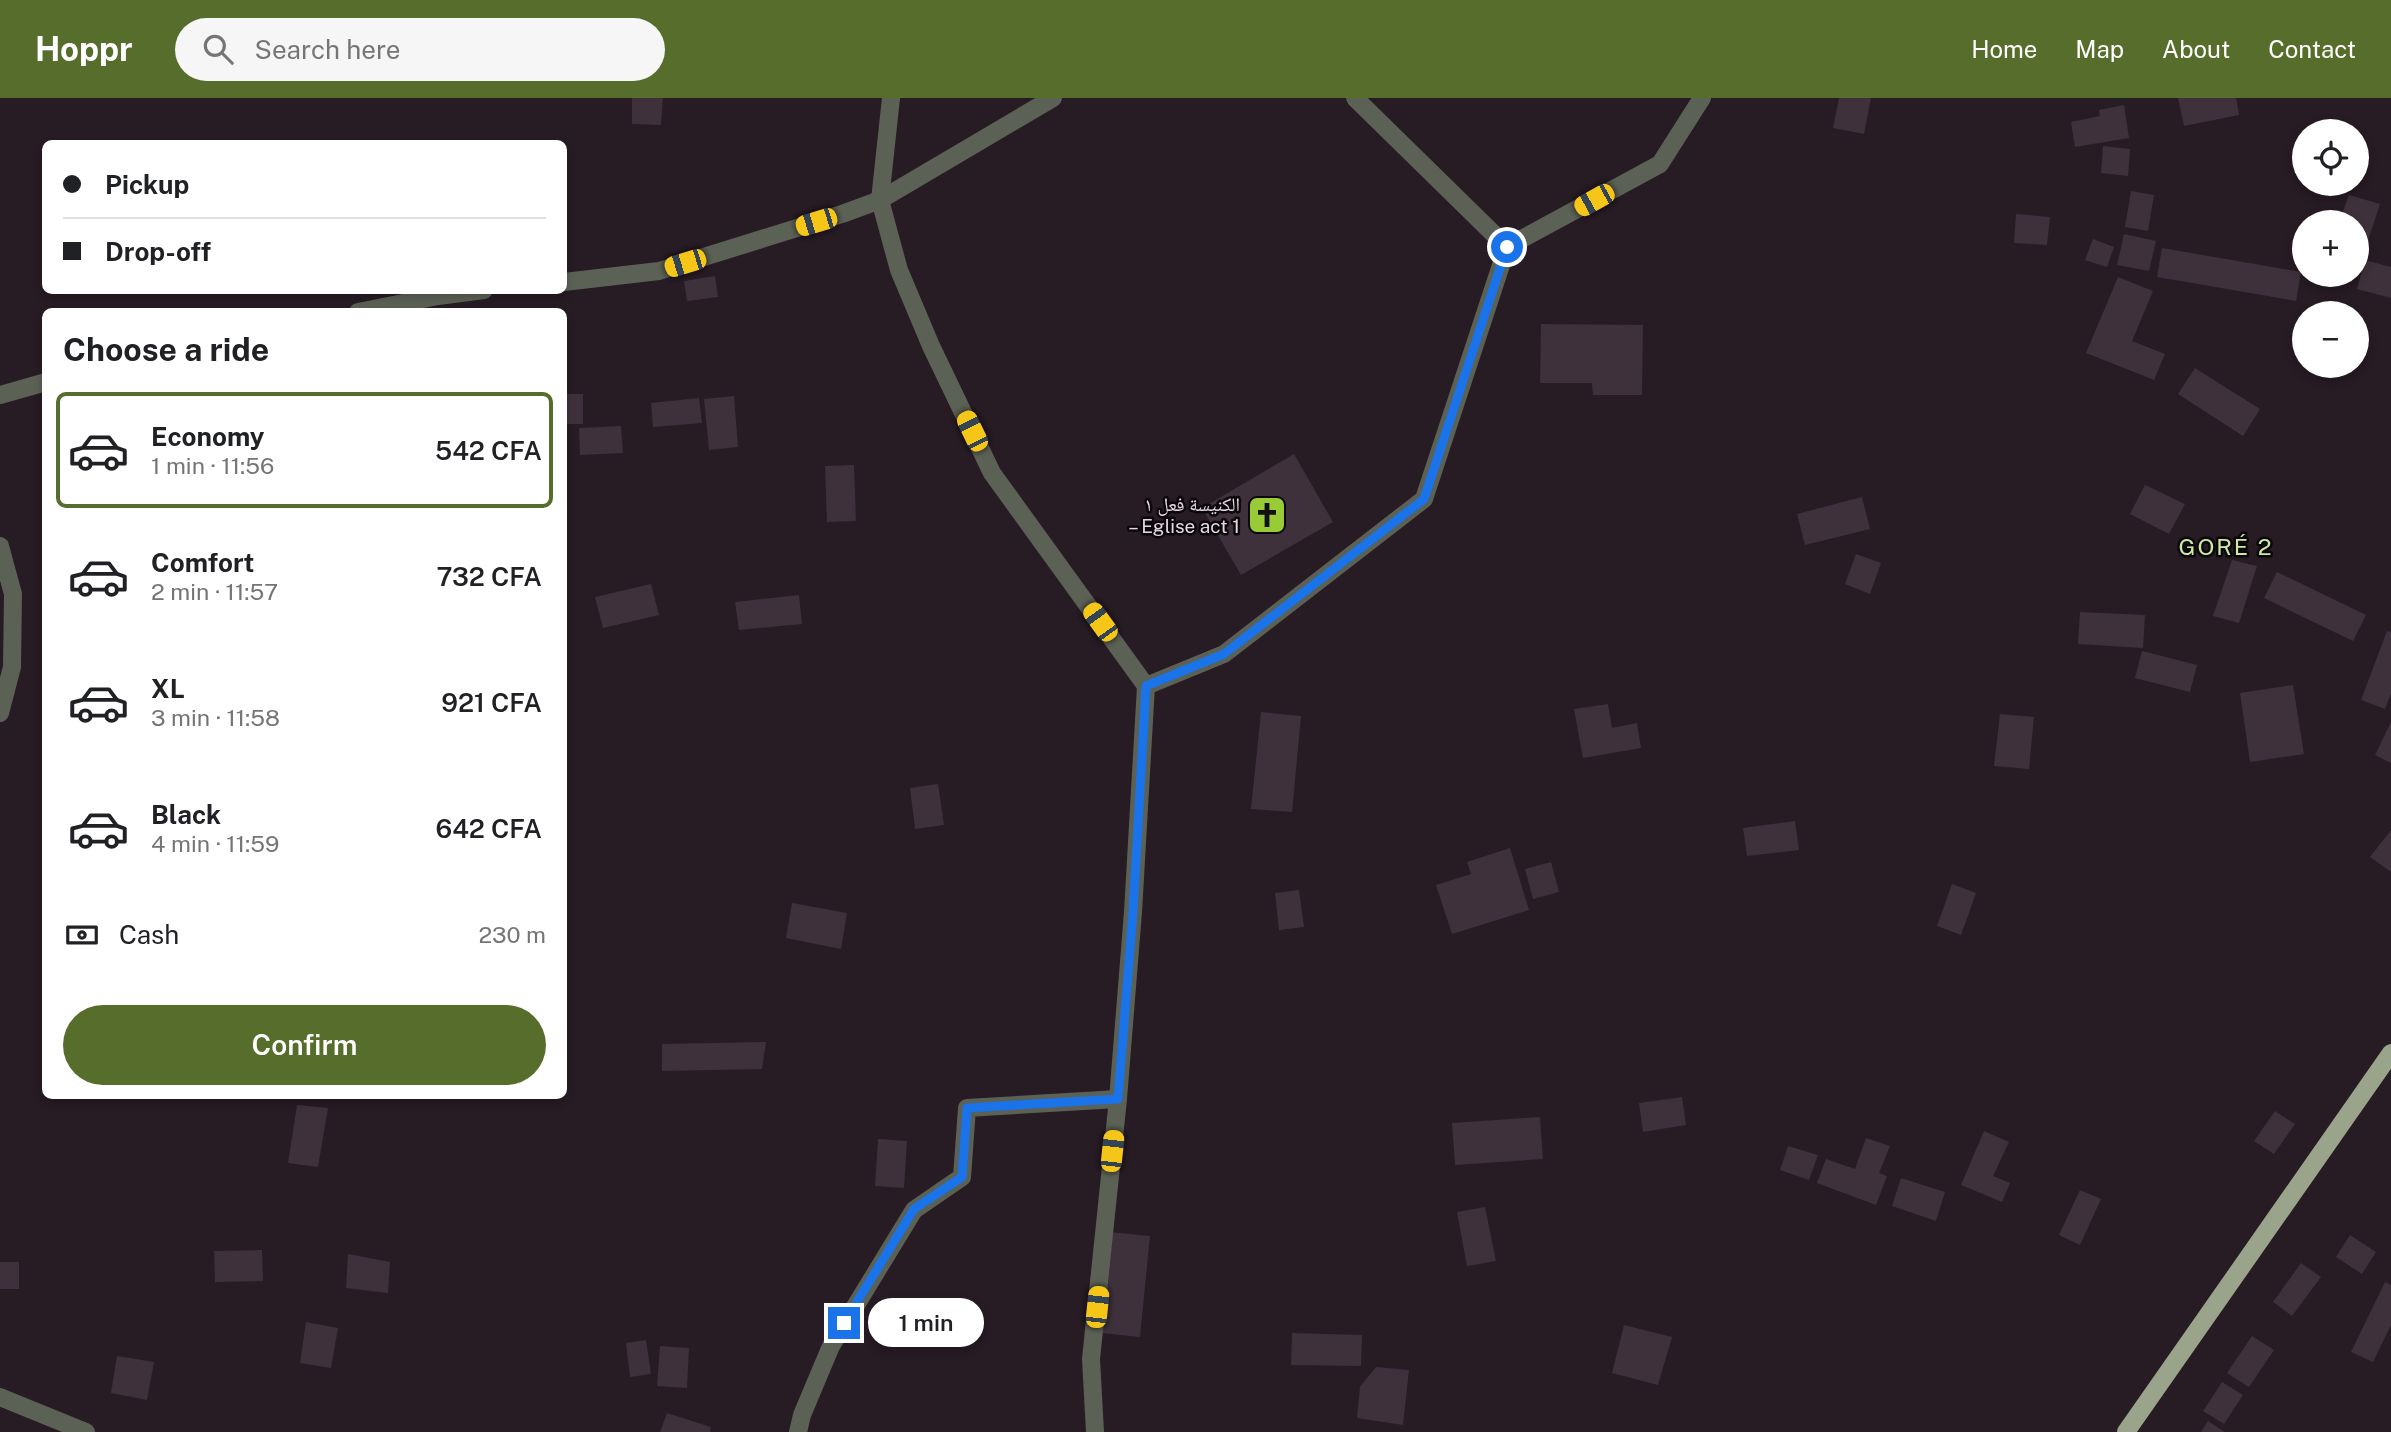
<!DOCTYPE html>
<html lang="en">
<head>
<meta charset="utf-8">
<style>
	body { margin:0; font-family:"Public Sans","Noto Naskh Arabic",sans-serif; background:#f6f6f6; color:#202124; height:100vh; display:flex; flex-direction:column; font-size:26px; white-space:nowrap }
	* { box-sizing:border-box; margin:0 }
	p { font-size:23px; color:#757577 }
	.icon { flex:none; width:38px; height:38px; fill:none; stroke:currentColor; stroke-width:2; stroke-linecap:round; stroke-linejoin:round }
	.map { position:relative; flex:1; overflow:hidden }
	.sheet { position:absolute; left:42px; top:210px; width:525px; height:791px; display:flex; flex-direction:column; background:#fff; border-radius:10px; box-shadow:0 4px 10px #0003 }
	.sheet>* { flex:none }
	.top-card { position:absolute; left:42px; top:42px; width:525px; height:154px; border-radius:10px; box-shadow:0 4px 10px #0003; display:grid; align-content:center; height:154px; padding:0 21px; background:#fff }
	.controls { position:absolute; left:2292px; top:21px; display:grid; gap:14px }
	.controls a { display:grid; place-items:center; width:77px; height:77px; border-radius:50%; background:#fff; box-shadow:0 4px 10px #0003; font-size:35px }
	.end { position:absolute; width:32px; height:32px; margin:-16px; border:9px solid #1a73e8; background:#fff; box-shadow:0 0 0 4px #fff }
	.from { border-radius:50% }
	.bubble { position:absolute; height:49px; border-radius:24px; background:#fff; box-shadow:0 4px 10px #0003; font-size:23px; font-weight:600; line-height:49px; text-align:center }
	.car { position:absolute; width:21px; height:42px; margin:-21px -10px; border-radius:9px; box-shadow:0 0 5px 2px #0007; background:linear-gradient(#f5c518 24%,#345 0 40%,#f5c518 0 76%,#345 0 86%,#f5c518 0) }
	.top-card b { display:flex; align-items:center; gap:24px; height:66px; font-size:26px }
	.top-card b+b { border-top:2px solid #e0e0e0 }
	.top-card i { width:18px; height:18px; background:#202124 }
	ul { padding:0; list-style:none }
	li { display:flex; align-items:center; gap:21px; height:116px; margin:0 14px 10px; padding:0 7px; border:4px solid transparent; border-radius:10px }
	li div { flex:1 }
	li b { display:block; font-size:26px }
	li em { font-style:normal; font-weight:600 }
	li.on { border-color:#566d2c }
	li>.icon { width:63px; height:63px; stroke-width:1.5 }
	h2 { padding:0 21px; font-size:32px; line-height:84px }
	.pay { display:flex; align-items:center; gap:18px; height:77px; padding:0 21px; font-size:26px }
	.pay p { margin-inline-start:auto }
	.action { display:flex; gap:14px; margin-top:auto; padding:14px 21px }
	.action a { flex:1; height:80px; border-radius:42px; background:#566d2c; color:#fff; font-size:28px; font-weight:600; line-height:80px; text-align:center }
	header { display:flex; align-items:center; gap:42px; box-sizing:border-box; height:98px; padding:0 35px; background:#566d2c; color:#fff }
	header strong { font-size:33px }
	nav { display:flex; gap:38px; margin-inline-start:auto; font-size:24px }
	.search { width:490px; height:63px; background:#f6f6f6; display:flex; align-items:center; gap:18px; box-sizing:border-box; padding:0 24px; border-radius:38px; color:#757577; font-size:26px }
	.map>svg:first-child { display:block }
</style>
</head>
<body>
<header>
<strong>Hoppr</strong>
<div class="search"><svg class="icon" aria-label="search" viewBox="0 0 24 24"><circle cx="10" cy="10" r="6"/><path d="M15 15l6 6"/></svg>Search here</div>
<nav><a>Home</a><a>Map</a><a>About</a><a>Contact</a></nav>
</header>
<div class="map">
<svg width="2391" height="1334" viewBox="0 0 2391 1334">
	<rect width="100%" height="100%" fill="#271b24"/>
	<!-- building -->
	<g fill="#3e313b">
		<path d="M632 0H663L661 27 632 26Z"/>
		<path d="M1839 0H1871L1864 36 1833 30Z"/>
		<path d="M2178 0H2236L2239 17 2184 28Z"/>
		<path d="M2124 7 2129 40 2075 49 2071 24 2100 18 2099 12Z"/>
		<path d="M2103 48 2130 51 2128 78 2101 75Z"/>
		<path d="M2131 93 2154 97 2148 133 2125 129Z"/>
		<path d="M2349 97 2380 106 2363 158 2357 156V124H2339Z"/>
		<path d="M2016 116 2050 119 2047 147 2014 145Z"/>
		<path d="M2124 136 2156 143 2149 173 2117 167Z"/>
		<path d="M2093 141 2114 149 2107 169 2085 162Z"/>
		<path d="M2162 150 2301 174 2296 203 2157 179Z"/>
		<path d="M2365 162 2391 169V200L2357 191Z"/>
		<path d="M715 178 718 199 687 203 684 183Z"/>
		<path d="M2118 179 2153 193 2132 243 2165 256 2154 282 2086 255Z"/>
		<path d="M1541 226 1643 227 1642 297H1593L1592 285H1540Z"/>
		<path d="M2195 270 2260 311 2243 338 2178 296Z"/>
		<rect x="564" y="296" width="19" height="30"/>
		<path d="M734 298 738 349 709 352 704 301Z"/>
		<path d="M699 300 702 325 653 329 651 305Z"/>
		<path d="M621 328 623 355 580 357 579 330Z"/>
		<path d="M1294 356 1333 424 1241 477 1202 410Z"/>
		<path d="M854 367 856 423 827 424 825 368Z"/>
		<path d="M2145 387 2185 406 2169 436 2130 416Z"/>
		<path d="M1862 399 1870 431 1805 447 1797 416Z"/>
		<path d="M1856 456 1881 465 1870 496 1845 486Z"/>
		<path d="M2232 462 2257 468 2239 525 2213 518Z"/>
		<path d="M2277 474 2366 517 2353 543 2264 500Z"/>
		<path d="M651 486 659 517 603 530 595 499Z"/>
		<path d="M799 497 802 526 739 532 735 504Z"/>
		<path d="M2080 514 2145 517 2143 550 2078 546Z"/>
		<path d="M2387 533 2391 534V595L2385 611 2361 602Z"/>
		<path d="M2142 553 2197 567 2190 594 2135 580Z"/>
		<path d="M2293 587 2304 656 2250 664 2240 595Z"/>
		<path d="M1608 606 1612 630 1637 625 1641 650 1583 660 1574 611Z"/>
		<path d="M1261 614 1301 618 1292 714 1251 711Z"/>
		<path d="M2000 616 2034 619 2029 671 1994 668Z"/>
		<path d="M2391 624V665L2375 657Z"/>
		<path d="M938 686 944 727 915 731 910 690Z"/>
		<path d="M1795 723 1799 752 1747 758 1743 730Z"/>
		<path d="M2391 732V774L2370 759Z"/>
		<path d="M1510 750 1529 812 1452 836 1436 787 1471 776 1467 764Z"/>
		<path d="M1551 764 1559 794 1533 801 1525 771Z"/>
		<path d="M1952 786 1976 795 1961 837 1937 828Z"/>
		<path d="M1299 792 1304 829 1279 832 1275 795Z"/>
		<path d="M792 805 847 815 841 851 786 840Z"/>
		<path d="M766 944 762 971 662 973V946Z"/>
		<path d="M1682 999 1686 1027 1643 1034 1639 1005Z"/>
		<path d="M297 1007 328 1010 318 1069 288 1065Z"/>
		<path d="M2275 1013 2295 1026 2274 1056 2254 1043Z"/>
		<path d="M1540 1019 1543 1061 1455 1067 1452 1025Z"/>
		<path d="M1984 1033 2009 1044 1993 1078 2010 1085 2002 1104 1961 1087Z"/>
		<path d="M1866 1040 1890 1048 1879 1075 1887 1078 1876 1107 1817 1085 1826 1061 1855 1071Z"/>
		<path d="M878 1041 907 1043 904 1090 875 1088Z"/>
		<path d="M1788 1048 1818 1057 1809 1082 1780 1072Z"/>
		<path d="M1901 1080 1945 1094 1936 1123 1892 1108Z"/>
		<path d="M2080 1092 2101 1101 2080 1147 2059 1137Z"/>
		<path d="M1485 1109 1496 1163 1467 1168 1457 1114Z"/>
		<path d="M1110 1134 1150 1138 1140 1239 1101 1235Z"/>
		<path d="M2350 1137 2376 1154 2362 1176 2336 1159Z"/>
		<path d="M262 1152 263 1183 215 1184 214 1153Z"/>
		<path d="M348 1156 390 1164 388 1195 346 1190Z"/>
		<rect x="0" y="1164" width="19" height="27"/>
		<path d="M2301 1165 2321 1179 2292 1218 2273 1204Z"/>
		<path d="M2385 1184 2391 1187V1227L2373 1264 2351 1254Z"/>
		<path d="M306 1224 338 1230 331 1270 300 1265Z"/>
		<path d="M1624 1227 1672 1239 1658 1287 1612 1275Z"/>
		<path d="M1292 1235 1362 1237 1361 1268 1291 1267Z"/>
		<path d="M2252 1238 2274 1252 2249 1289 2227 1275Z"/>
		<path d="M646 1242 651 1276 630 1279 626 1245Z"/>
		<path d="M660 1248 689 1250 687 1290 657 1288Z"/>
		<path d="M117 1258 154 1264 147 1302 111 1295Z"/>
		<path d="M1376 1269 1409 1272 1403 1327 1357 1320 1360 1289Z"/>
		<path d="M2222 1284 2243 1297 2224 1326 2203 1313Z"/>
		<path d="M667 1315 711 1329 710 1334H660Z"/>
		<path d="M2208 1323 2225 1334H2201Z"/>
	</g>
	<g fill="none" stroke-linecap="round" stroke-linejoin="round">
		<!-- street -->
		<g stroke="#5c6155" stroke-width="18">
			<path d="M891 0 880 102 899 172 931 248 992 375 1146 588"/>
			<path d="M1355 0 1507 149"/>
			<path d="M564 184 659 173 842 116 880 102 1053 0"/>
			<path d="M358 214 438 198 484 192"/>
			<path d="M0 297 46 284"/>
			<path d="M0 448 13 496 12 569 0 615"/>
			<path d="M0 1299 86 1334"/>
			<path d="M798 1334 802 1317 831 1248 914 1112 962 1079 967 1010 1118 1001"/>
			<path d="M1095 1334 1091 1261 1118 1001 1133 814 1146 588 1224 556 1424 401 1507 149 1660 66 1702 0"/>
		</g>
		<!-- primary -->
		<path stroke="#99a48b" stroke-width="18" d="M2126 1334 2391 955"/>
	</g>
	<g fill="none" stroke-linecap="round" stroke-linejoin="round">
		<!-- route -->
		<path stroke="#1a73e8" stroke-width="9" d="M844 1225 914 1111 962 1079 967 1010 1118 1001 1133 814 1146 588 1224 556 1424 401 1507 149"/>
	</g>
	<!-- icons -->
	<defs>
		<symbol id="church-square" viewBox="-11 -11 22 22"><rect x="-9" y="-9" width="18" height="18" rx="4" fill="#99cb36" stroke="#0c070b"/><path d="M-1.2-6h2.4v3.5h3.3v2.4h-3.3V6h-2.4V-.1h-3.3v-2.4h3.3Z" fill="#111"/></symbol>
	</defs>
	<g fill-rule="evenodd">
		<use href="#church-square" x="1245" y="395" width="44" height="44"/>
	</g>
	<g text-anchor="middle" stroke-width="5" stroke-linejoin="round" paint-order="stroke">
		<!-- poi labels -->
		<g font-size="19" fill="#e3dae1" stroke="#0c070b" text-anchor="end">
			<text x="1240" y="413">الكنيسة فعل ۱<tspan x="1240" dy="22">– Eglise act 1</tspan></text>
		</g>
		<!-- quarter labels -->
		<g font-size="23" letter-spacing="2" fill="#cceba2" stroke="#0c070b">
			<text x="2226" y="457">GORÉ 2</text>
		</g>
	</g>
</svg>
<div class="controls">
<a><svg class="icon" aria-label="locate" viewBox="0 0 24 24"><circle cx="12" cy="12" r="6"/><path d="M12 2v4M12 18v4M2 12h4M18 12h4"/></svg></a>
<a>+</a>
<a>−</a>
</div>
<i class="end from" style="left:1507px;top:149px"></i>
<i class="end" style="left:844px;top:1225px"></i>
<div class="bubble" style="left:868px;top:1200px;width:116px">1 min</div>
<i class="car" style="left:1594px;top:102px;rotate:241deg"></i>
<i class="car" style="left:816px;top:124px;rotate:253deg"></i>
<i class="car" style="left:685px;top:165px;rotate:253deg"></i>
<i class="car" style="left:972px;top:333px;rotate:334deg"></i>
<i class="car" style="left:1100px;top:524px;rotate:324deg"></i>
<i class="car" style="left:1112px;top:1053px;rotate:6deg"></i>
<i class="car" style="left:1097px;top:1209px;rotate:6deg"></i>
<div class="top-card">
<b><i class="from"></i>Pickup</b>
<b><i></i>Drop-off</b>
</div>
<section class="sheet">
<h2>Choose a ride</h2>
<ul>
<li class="on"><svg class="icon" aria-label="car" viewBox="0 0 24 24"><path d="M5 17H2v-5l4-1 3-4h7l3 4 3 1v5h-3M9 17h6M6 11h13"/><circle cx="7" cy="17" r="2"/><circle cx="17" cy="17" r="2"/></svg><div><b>Economy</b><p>1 min · 11:56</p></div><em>542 CFA</em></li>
<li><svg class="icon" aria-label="car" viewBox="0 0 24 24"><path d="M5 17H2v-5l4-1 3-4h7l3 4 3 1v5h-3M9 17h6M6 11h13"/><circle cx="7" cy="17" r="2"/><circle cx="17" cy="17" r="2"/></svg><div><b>Comfort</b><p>2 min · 11:57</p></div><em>732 CFA</em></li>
<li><svg class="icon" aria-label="car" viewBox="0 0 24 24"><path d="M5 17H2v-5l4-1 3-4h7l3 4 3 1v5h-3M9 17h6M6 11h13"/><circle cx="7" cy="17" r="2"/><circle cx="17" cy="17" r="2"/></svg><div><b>XL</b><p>3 min · 11:58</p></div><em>921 CFA</em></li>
<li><svg class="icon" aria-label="car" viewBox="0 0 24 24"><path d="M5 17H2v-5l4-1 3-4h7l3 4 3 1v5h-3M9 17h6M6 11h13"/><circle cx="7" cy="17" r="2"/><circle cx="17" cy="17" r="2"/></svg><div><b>Black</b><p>4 min · 11:59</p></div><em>642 CFA</em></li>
</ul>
<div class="pay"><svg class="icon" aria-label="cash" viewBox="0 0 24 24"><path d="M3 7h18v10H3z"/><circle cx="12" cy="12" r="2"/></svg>Cash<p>230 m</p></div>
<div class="action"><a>Confirm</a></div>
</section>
</div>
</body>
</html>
